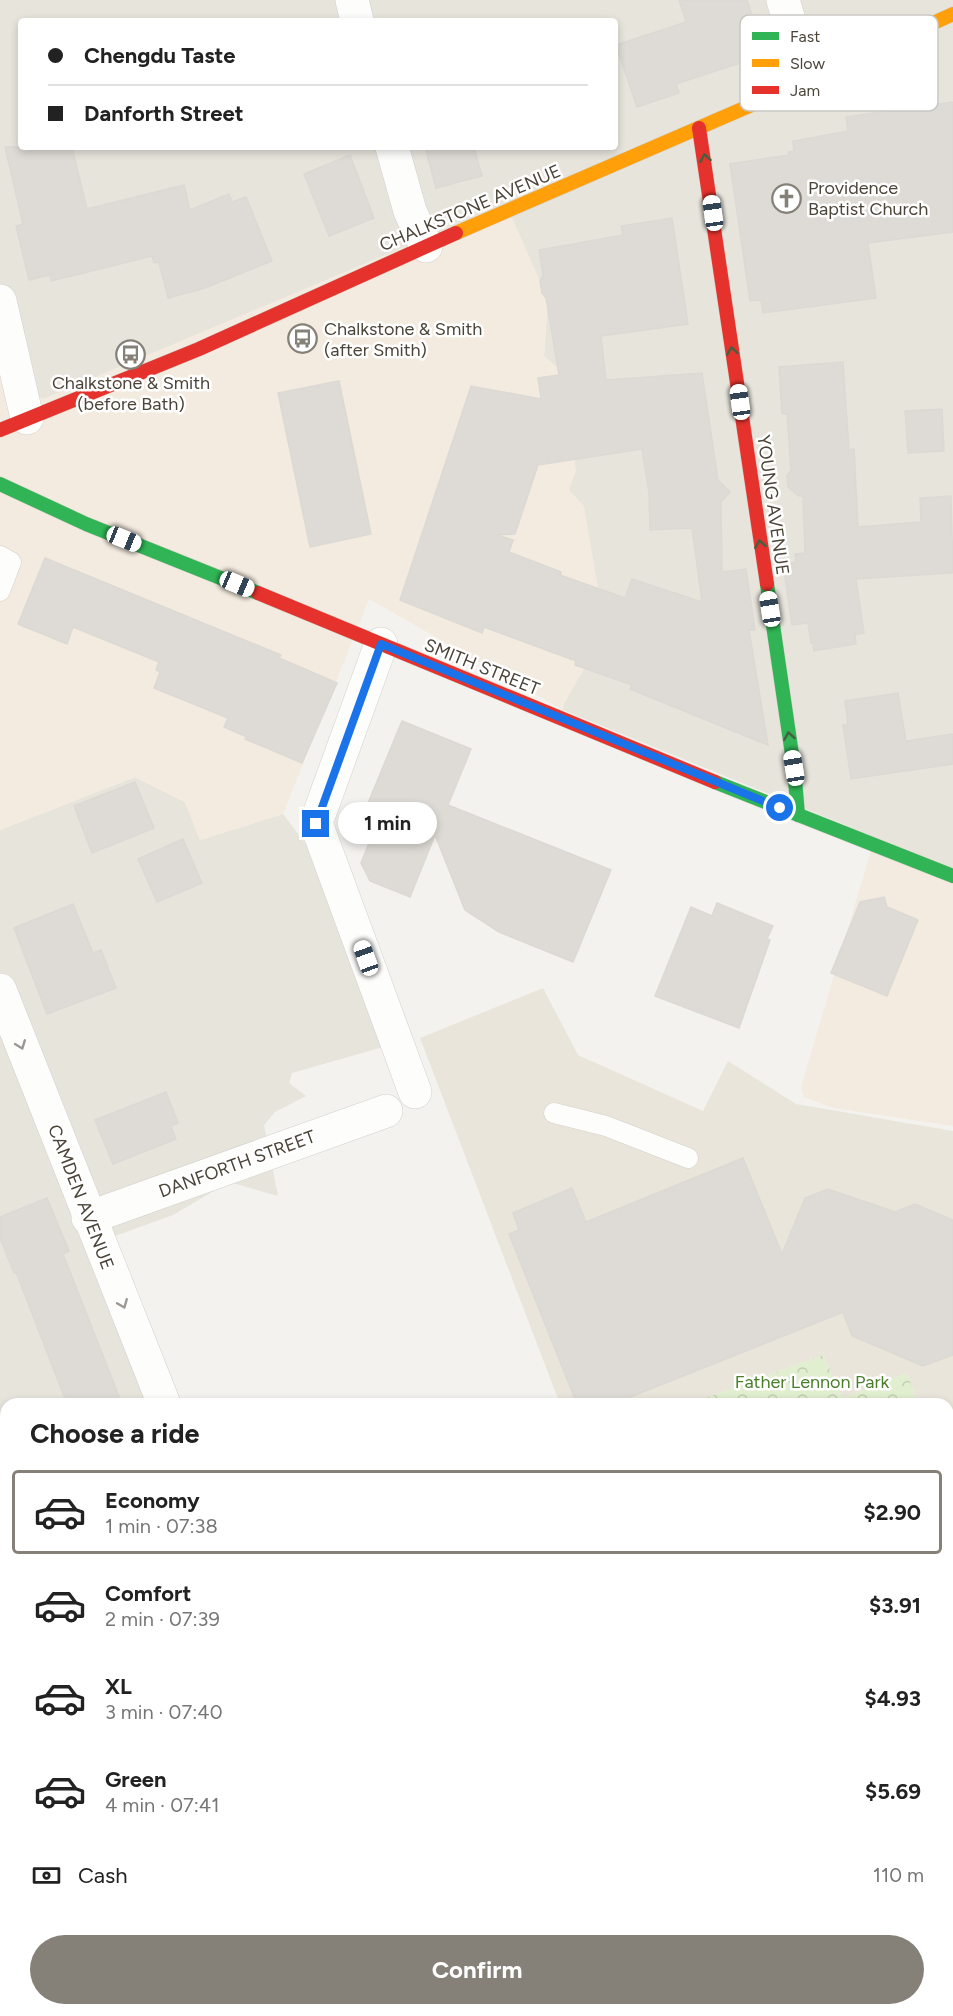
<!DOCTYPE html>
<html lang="en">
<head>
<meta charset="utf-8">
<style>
	body { margin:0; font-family:Figtree,sans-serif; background:#f6f6f6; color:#222; height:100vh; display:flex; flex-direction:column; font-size:22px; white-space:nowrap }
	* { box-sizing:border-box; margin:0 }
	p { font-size:20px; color:#767676 }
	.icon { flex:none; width:33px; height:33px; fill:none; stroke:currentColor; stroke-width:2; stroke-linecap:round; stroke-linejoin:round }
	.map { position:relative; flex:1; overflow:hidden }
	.details { position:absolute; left:0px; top:1398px; width:954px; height:618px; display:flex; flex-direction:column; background:#fff; border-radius:18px 18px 0 0; box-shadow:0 3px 9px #0003 }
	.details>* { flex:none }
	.top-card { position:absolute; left:18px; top:18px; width:600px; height:132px; border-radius:6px; box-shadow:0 3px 9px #0003; display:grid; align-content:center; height:132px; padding:0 30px; background:#fff }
	.end { position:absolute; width:27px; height:27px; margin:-14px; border:8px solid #1a73e8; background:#fff; box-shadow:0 0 0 3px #fff }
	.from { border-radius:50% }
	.bubble { position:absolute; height:42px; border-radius:21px; background:#fff; box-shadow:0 3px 9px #0003; font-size:20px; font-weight:700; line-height:42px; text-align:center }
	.car { position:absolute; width:18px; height:36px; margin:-18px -9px; border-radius:8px; box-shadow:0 0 4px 2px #0007; background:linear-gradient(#fff 24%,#345 0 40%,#fff 0 76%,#345 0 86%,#fff 0) }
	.top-card b { display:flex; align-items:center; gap:21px; height:57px; font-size:22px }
	.top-card b+b { border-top:2px solid #e0e0e0 }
	.top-card i { width:15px; height:15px; background:#222 }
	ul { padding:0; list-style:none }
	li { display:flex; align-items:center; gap:18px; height:84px; margin:0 12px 9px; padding:0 18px; border:3px solid transparent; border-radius:6px }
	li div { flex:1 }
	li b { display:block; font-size:22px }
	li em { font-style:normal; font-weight:700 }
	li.current { border-color:#868178 }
	li>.icon { width:54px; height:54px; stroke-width:1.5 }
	h2 { padding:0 30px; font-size:27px; line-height:72px }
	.pay { display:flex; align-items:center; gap:15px; height:66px; padding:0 30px; font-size:22px }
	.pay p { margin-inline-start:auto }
	.cta { display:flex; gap:12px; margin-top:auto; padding:12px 30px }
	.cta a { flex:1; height:69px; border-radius:36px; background:#868178; color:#fff; font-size:24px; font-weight:700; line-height:69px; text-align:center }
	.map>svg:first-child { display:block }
</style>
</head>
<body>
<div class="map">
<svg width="953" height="2016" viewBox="0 0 953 2016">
	<defs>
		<pattern id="park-crowns" width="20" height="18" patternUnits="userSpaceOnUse" patternTransform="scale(1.5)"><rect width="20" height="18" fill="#e1eecf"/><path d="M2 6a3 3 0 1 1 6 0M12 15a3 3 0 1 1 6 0" fill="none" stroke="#c3cdb2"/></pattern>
	</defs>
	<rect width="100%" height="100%" fill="#f4f2ee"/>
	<!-- residential -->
	<g fill="#e7e4dc" fill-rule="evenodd">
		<path d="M0 0H953V869L563 710 568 490 544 357 548 299 43 399 29 394 0 308ZM21 21H615V147H21Z"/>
		<path d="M135 777 185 802 200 840 283 814 335 882 390 1045 292 1073 289 1083 306 1096 275 1112 264 1125 278 1196 229 1182 173 1215 104 1240 163 1404H6V2010H408L410 2016H0V830Z"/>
	</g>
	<!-- commercial -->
	<g fill="#f3ebdf">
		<path d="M506 204 548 299 544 356 563 372 576 471 569 490 584 506 602 612 598 644 564 704 563 710 369 599 283 814 200 840 185 802 135 777 0 830V308L29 393 43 399Z"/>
		<path d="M874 840 953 869V1126L833 1108 804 1097 801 1087Z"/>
	</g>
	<!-- education -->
	<path fill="#eae5da" d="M543 988 578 1055 703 1111 728 1061 796 1104 953 1131V1503L948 1489V1404H918L907 1373 843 1398 823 1355 690 1404H560L420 1038Z"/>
	<!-- park -->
	<g fill="url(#park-crowns)">
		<path d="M823 1355 843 1398 907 1373 918 1404H690Z"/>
		<path d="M948 1489 953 1503V2016H463L460 2010H948Z"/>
	</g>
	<!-- building -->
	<g fill="#dedbd6" stroke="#dcd9d4" stroke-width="1.5" fill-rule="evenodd">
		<path d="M679 0H747L765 55 676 84 679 93 637 107 616 45 686 22Z"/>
		<path d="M953 102V232L868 243 876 298 763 313 761 300 750 301 730 164 789 155 788 152 794 151 793 141 848 131 846 117Z"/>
		<path d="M5 147H72L87 209 184 185 190 210 229 194 232 202 246 197 272 261 205 288 168 298 159 262 154 263 152 256 51 281 50 275 29 280 16 226 23 224Z"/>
		<path d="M425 147H474L482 176 436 188Z"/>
		<path d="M350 155 374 218 329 236 304 174Z"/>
		<path d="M672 218 688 324 601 336 606 380 702 373 718 480 730 492 721 502 722 572 746 569 755 630H749L768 745 630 689 632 685 575 665 576 661 484 627 482 633 400 600 471 386 541 399 538 378 559 375 546 298 542 293 540 281 543 275 539 250 623 235 621 226ZM642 449 649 493 650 530 692 528 702 602 632 579 625 598 560 575 561 572 509 552 513 540 497 535 515 534 538 465Z"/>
		<path d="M843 362 849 450 854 449 858 527 921 522 920 498 951 496 953 573 856 579 864 633 855 635 856 644 814 651 813 643H811L808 623 792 625 783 564 796 562 795 554 805 553 803 496H799L788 487 787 476 791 470 787 414H782L779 367Z"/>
		<path d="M339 381 371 534 310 547 278 393Z"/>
		<path d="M942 409 944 451 908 453 905 411Z"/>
		<path d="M45 558 281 655 279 658 337 683 302 763 245 739 247 737 224 727 228 718 154 688 160 672 156 670 159 662 73 627 67 644 18 624Z"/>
		<path d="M898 693 906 741 953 734V764L851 779 843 725H848L845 701Z"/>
		<path d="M402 721 471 749 448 805 611 870 573 962 499 932 465 910 435 835 410 897 370 881 361 863 369 843 354 837Z"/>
		<path d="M135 782 154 828 92 853 74 806Z"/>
		<path d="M183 839 202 883 157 902 138 859Z"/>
		<path d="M884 897 887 907 918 920 887 996 831 973 860 902Z"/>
		<path d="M717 903 773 926 767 939 770 940 739 1028 655 996 691 907 712 916Z"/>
		<path d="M73 904 93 953 101 950 116 988 47 1014 14 928Z"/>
		<path d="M166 1092 178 1123 171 1126 176 1139 113 1164 95 1120Z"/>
		<path d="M743 1158 782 1254 805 1198 828 1189 895 1212 915 1204 953 1220V1355L923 1366 852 1336 843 1312 613 1404H577L509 1234 519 1230 513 1213 572 1188 586 1222Z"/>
		<path d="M47 1198 69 1251 63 1254 122 1404H67L16 1272 14 1273 0 1238V1217Z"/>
	</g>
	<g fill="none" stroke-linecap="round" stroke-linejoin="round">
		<defs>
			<g id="lane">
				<path d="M0 556 11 562 0 591"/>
				<path d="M554 1113 606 1126 688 1158"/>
			</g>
			<g id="street">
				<path d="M352 0 357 21"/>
				<path d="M783 0 807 81"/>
				<path d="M392 147 410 211 426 246"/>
				<path d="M0 301 27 418"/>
				<path d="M381 644 316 823 415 1092"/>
				<path d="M0 990 164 1404"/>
				<path d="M88 1218 386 1111"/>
				<path d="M0 2008 3 2016"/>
				<path d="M408 2010 411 2016"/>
			</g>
			<g id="fast">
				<path d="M0 484 86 524 258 593"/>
				<path d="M767 584 794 768 798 815"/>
				<path d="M715 782 953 876"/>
			</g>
			<path id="slow" d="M456 233 807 81 953 14"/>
			<g id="jam">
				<path d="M699 128 767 584"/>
				<path d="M0 430 199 349 456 233"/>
				<path d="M258 593 715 782"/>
			</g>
		</defs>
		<!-- lane casing -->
		<use href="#lane" stroke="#d2d0cb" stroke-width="21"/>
		<!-- street casing -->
		<use href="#street" stroke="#d2d0cb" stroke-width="34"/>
		<!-- fast casing -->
		<use href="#fast" stroke="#d3cfc5" stroke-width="15"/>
		<!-- slow casing -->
		<use href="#slow" stroke="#d3cfc5" stroke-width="15"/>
		<!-- jam casing -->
		<use href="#jam" stroke="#d3cfc5" stroke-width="15"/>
		<!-- path -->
		<g stroke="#d3d2cc" stroke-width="4" stroke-dasharray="3 3" stroke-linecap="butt">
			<path d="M948 1863 953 1870"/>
			<path d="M650 2016 651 2010"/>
		</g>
		<!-- lane -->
		<use href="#lane" stroke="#fdfdfc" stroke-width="20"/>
		<!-- street -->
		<use href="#street" stroke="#fdfdfc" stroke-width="33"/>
		<!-- fast -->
		<use href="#fast" stroke="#30b455" stroke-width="14"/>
		<!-- slow -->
		<use href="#slow" stroke="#ff9f0a" stroke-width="14"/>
		<!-- jam -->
		<use href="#jam" stroke="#e5322d" stroke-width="14"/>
	</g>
	<!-- one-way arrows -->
	<defs><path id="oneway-chevron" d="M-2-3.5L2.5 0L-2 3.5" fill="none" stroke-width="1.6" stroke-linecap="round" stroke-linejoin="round" transform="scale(1.5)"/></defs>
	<g stroke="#446040">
		<use href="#oneway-chevron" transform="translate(705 158) rotate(-100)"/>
		<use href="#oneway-chevron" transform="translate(732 351) rotate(-98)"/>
		<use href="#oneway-chevron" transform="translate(760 544) rotate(-99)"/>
		<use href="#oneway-chevron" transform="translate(789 736) rotate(-99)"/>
	</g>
	<g stroke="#9b9791">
		<use href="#oneway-chevron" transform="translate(21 1045) rotate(69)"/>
		<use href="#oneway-chevron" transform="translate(123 1304) rotate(68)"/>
	</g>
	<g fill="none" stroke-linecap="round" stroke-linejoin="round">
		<!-- route -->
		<path stroke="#1a73e8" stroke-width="8" d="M316 824 381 644 780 808"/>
	</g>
	<!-- icons -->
	<defs>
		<symbol id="church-ring" viewBox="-11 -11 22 22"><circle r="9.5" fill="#fff" stroke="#868178" stroke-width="1.5"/><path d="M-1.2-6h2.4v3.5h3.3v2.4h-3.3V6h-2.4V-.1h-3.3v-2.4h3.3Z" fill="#868178"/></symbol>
		<symbol id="bus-ring" viewBox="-11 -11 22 22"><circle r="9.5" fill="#fff" stroke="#868178" stroke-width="1.5"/><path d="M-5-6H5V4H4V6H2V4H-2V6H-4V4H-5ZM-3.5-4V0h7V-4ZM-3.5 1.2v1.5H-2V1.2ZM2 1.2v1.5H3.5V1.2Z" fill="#868178"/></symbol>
	</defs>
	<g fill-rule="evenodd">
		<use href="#church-ring" x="770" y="182" width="33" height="33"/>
		<use href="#bus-ring" x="286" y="322" width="33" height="33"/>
		<use href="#bus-ring" x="114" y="338" width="33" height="33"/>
	</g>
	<g text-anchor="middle" stroke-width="5" stroke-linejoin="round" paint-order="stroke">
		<!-- poi labels -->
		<g font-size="18" fill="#4b4439" stroke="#fff" text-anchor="start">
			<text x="808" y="194">Providence<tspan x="808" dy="21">Baptist Church</tspan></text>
			<text x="324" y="335">Chalkstone &amp; Smith<tspan x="324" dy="21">(after Smith)</tspan></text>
			<text x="131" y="389" text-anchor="middle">Chalkstone &amp; Smith<tspan x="131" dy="21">(before Bath)</tspan></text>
		</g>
		<!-- street labels -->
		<g font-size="18" fill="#4b4439" stroke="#fff">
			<text transform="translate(470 208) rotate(-23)" y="6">CHALKSTONE AVENUE</text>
			<text transform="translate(773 505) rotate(82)" y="6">YOUNG AVENUE</text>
			<text transform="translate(482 667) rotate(22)" y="6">SMITH STREET</text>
			<text transform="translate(237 1164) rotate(-20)" y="6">DANFORTH STREET</text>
			<text transform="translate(81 1197) rotate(69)" y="6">CAMDEN AVENUE</text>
		</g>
		<!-- park labels -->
		<g font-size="18" fill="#4a7f2a" stroke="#fff">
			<text x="812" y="1388">Father Lennon Park</text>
		</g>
	</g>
	<!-- legend -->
	<rect x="740" y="15" width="198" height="96" rx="9" fill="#fff" stroke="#c9c7c4" stroke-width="1.5"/>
	<rect x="752" y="32" width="27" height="8" fill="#30b455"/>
	<rect x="752" y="59" width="27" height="8" fill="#ff9f0a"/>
	<rect x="752" y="86" width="27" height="8" fill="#e5322d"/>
	<g font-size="16" fill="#4b4439">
		<text x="790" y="42">Fast</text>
		<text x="790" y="69">Slow</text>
		<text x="790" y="96">Jam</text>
	</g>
</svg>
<i class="end from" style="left:780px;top:808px"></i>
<i class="end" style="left:316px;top:824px"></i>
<div class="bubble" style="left:338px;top:802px;width:99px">1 min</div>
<i class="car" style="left:713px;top:213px;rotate:352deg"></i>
<i class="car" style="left:740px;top:402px;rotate:352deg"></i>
<i class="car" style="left:124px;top:539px;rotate:112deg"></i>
<i class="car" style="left:237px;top:584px;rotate:113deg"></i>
<i class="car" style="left:770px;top:609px;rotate:351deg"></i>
<i class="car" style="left:794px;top:768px;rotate:351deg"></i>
<i class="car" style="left:366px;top:958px;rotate:340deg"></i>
<div class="top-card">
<b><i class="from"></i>Chengdu Taste</b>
<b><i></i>Danforth Street</b>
</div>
<section class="details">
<h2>Choose a ride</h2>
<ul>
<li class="current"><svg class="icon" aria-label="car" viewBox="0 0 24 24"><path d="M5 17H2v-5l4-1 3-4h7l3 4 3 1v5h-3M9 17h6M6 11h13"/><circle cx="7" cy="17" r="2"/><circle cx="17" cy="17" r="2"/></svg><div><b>Economy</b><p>1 min · 07:38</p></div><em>$2.90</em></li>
<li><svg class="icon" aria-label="car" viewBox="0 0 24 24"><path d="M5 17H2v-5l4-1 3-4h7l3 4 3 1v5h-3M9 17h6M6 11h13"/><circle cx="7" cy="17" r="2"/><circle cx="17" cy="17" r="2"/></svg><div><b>Comfort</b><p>2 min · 07:39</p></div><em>$3.91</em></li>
<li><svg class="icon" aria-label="car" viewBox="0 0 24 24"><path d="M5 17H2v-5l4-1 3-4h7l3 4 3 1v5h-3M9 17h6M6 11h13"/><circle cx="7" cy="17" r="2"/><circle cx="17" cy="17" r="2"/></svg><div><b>XL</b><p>3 min · 07:40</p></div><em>$4.93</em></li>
<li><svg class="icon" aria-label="car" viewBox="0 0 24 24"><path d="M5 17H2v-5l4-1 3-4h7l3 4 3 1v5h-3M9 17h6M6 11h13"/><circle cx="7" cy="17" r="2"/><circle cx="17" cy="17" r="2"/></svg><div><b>Green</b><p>4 min · 07:41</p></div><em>$5.69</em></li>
</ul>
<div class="pay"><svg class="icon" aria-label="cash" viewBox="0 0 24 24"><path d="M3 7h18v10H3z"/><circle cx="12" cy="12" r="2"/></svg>Cash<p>110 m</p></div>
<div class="cta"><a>Confirm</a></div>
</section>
</div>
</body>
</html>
